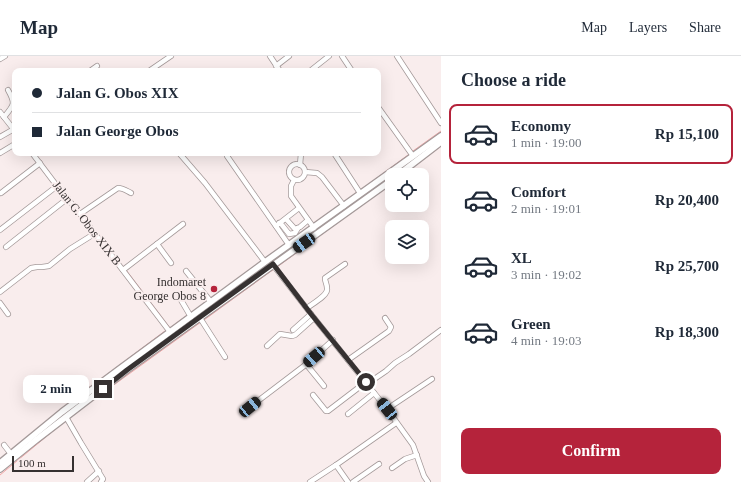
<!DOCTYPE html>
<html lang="en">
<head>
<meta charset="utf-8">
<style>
	body { margin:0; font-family:"Times New Roman",serif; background:#f6f6f7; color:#1f2937; height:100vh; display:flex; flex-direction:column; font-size:15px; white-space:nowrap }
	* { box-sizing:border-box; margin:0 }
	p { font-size:13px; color:#747a83 }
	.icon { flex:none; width:22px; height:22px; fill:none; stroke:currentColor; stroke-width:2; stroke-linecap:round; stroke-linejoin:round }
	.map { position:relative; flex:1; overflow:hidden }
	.panel { display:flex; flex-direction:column; background:#fff; width:300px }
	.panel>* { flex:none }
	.guide { position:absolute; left:12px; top:12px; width:369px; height:88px; border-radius:8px; box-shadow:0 4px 16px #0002; display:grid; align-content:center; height:88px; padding:0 20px; background:#fff }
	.fabs { position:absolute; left:385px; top:112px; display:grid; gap:8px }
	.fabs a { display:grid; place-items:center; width:44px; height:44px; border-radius:8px; background:#fff; box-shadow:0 4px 16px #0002; font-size:20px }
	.scale { position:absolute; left:12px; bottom:10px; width:62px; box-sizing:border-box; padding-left:4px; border:2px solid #363131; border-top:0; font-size:11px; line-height:14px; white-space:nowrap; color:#363131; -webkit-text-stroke:3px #f9eded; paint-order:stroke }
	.end { position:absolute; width:18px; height:18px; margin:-9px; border:5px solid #363131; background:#fff; box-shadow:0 0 0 2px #fff }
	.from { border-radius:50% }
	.bubble { position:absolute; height:28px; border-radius:8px; background:#fff; box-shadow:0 4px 16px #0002; font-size:13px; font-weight:600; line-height:28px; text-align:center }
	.car { position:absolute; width:12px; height:24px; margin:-12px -6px; border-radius:5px; box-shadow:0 0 3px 1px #0007; background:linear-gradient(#222 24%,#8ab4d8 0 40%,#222 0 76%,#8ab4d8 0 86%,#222 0) }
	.guide b { display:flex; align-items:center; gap:14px; height:38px; font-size:15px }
	.guide b+b { border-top:1px solid #e0e1e3 }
	.guide i { width:10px; height:10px; background:#1f2937 }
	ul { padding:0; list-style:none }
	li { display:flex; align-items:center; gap:12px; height:60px; margin:0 8px 6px; padding:0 12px; border:2px solid transparent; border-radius:8px }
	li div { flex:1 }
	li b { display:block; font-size:15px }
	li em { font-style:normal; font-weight:600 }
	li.current { border-color:#b5233b }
	li>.icon { width:36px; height:36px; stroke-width:1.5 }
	h2 { padding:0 20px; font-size:18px; line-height:48px }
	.action { display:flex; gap:8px; margin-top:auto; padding:8px 20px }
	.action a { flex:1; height:46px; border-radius:8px; background:#b5233b; color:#fff; font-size:16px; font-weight:600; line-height:46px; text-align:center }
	header { display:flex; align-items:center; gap:24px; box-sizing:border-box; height:56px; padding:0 20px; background:#fff; border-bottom:1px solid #e0e1e3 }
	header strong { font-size:19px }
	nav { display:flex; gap:22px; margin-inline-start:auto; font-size:14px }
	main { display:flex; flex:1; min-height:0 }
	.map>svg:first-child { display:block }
</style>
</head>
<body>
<header>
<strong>Map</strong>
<nav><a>Map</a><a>Layers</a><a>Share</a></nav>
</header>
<main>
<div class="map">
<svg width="441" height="426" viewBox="0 0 441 426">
	<rect width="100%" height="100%" fill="#f9eded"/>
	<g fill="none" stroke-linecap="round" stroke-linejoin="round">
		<!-- stream -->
		<g stroke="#f4a7a8" stroke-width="1">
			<path d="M413 95 441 75"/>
			<path d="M403 119 441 90"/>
			<path d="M362 133 408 99"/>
			<path d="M344 146 356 137"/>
			<path d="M314 167 340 149"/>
			<path d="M299 178 309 171"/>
			<path d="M277 211 384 133"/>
			<path d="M126 214 170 272 186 260"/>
			<path d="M223 234 240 221"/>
			<path d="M212 241 217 238"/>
			<path d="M199 251 206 246"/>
			<path d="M192 256 194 255"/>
			<path d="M204 264 274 213"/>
			<path d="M101 323 165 275"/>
			<path d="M86 334 95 327"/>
			<path d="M86 349 201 266"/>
			<path d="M3 401 7 398"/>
			<path d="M0 419 59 370"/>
		</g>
		<defs>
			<g id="minor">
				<path d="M270 0 280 15"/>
				<path d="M342 0 352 15"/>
				<path d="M397 0 441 67"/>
				<path d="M0 3 5 0"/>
				<path d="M276 10 289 0"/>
				<path d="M90 15 97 10"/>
				<path d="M149 15 171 0"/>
				<path d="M310 15 329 0"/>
				<path d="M378 51 413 100"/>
				<path d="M0 56 15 75"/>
				<path d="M4 61C14 49 16 48 8 34"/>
				<path d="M0 81 14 73"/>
				<path d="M0 97 15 88"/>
				<path d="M32 97 57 130 80 158 170 276"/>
				<path d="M179 97 205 127 265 206"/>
				<path d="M227 97V100L289 189"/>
				<path d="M334 97 360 137"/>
				<circle cx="297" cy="116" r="8"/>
				<path d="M300 109 301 97"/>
				<path d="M305 116 317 117 322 121 344 150"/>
				<path d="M294 124 291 130V140L314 172"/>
				<path d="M1 137 40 107"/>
				<path d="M80 158 118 132C123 132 127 135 131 137"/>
				<path d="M286 163 295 173 300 171 308 164"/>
				<path d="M279 167 282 169 289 178 295 177 298 172"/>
				<path d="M276 170 299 152"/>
				<path d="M0 174 57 130"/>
				<path d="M157 188 171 207"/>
				<path d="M6 191 68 142"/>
				<path d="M273 209 311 258 387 353 413 389 424 420 428 426"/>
				<path d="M123 214 183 168"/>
				<path d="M186 215 211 246"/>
				<path d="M0 236 31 212 37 211H42L49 210 70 193 94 178"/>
				<path d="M181 244 191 261"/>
				<path d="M0 247 8 258"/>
				<path d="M307 252C312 248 329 239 327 232 327 228 325 226 325 222L345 208"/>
				<path d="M200 262 225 301"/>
				<path d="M293 274 311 258"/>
				<path d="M267 290 280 278 292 280 295 279 314 262"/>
				<path d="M348 304 389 275 391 271 385 262"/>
				<path d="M306 308 324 330"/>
				<path d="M367 328 386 315 395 307 409 298 441 274"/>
				<path d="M313 339 326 355H328L366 326"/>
				<path d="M250 351 304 310 333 284"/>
				<path d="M387 353 432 323"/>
				<path d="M348 358 374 337"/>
				<path d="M66 361 81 387 103 423 101 426"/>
				<path d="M4 389 11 398"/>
				<path d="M336 409 348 426"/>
				<path d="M392 412 405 403 417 399"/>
				<path d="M87 426 99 415"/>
				<path d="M310 426 336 409 396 367"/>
				<path d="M353 426 379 408"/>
			</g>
			<g id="major">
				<path d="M398 119 441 86"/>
				<path d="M0 407 62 356 121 312 265 206 441 80"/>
				<path d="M0 413 36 384 127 314 392 124"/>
			</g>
		</defs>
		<!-- minor casing -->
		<use href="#minor" stroke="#a49999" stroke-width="6"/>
		<!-- major casing -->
		<use href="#major" stroke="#a49999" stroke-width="8"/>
		<!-- minor -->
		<use href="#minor" stroke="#fff" stroke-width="4.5"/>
		<!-- major -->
		<use href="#major" stroke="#fff" stroke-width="5.5"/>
	</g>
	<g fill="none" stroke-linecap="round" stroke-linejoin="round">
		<!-- route -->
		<path stroke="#363131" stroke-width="5" d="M103 333 127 314 273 208 311 258 366 326"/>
	</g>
	<!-- markers -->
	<circle fill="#b5233b" stroke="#f9eded" stroke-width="1.5" cx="214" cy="233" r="4"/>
	<g text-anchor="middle" stroke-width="4" stroke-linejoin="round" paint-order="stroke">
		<!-- street labels -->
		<g font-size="12" fill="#363131" stroke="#f9eded">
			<text transform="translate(87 167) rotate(52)" y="4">Jalan G. Obos XIX B</text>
		</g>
		<!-- poi labels -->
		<g font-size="12" fill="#363131" stroke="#f9eded" text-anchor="end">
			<text x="206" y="230">Indomaret<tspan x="206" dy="14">George Obos 8</tspan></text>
		</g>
	</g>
</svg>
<div class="fabs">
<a><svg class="icon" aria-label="locate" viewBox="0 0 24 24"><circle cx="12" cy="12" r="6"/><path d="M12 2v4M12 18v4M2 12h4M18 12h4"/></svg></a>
<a><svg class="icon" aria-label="layers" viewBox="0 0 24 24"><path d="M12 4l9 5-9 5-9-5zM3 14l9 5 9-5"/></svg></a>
</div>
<div class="scale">100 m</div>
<i class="end from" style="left:366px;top:326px"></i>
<i class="end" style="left:103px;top:333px"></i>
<div class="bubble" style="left:23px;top:319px;width:66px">2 min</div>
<i class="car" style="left:304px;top:187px;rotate:235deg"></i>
<i class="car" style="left:314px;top:301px;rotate:229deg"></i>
<i class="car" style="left:250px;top:351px;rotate:51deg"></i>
<i class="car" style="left:387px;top:353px;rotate:322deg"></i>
<div class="guide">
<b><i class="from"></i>Jalan G. Obos XIX</b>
<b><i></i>Jalan George Obos</b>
</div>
</div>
<section class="panel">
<h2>Choose a ride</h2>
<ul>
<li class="current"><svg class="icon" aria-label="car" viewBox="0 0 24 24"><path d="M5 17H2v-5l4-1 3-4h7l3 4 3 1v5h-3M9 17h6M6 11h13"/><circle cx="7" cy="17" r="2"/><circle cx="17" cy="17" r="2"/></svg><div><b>Economy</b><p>1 min · 19:00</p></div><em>Rp 15,100</em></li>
<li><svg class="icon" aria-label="car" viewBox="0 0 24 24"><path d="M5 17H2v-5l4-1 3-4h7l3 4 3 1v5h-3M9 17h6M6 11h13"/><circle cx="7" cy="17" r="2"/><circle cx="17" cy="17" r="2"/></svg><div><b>Comfort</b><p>2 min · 19:01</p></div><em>Rp 20,400</em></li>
<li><svg class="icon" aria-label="car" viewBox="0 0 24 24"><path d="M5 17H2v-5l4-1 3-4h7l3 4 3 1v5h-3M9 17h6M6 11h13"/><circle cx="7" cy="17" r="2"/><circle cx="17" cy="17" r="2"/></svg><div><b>XL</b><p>3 min · 19:02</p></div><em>Rp 25,700</em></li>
<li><svg class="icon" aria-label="car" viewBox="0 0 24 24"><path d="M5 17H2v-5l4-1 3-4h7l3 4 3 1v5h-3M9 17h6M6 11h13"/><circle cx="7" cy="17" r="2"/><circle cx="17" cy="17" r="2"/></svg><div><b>Green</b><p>4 min · 19:03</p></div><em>Rp 18,300</em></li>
</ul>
<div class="action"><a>Confirm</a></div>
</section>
</main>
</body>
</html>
